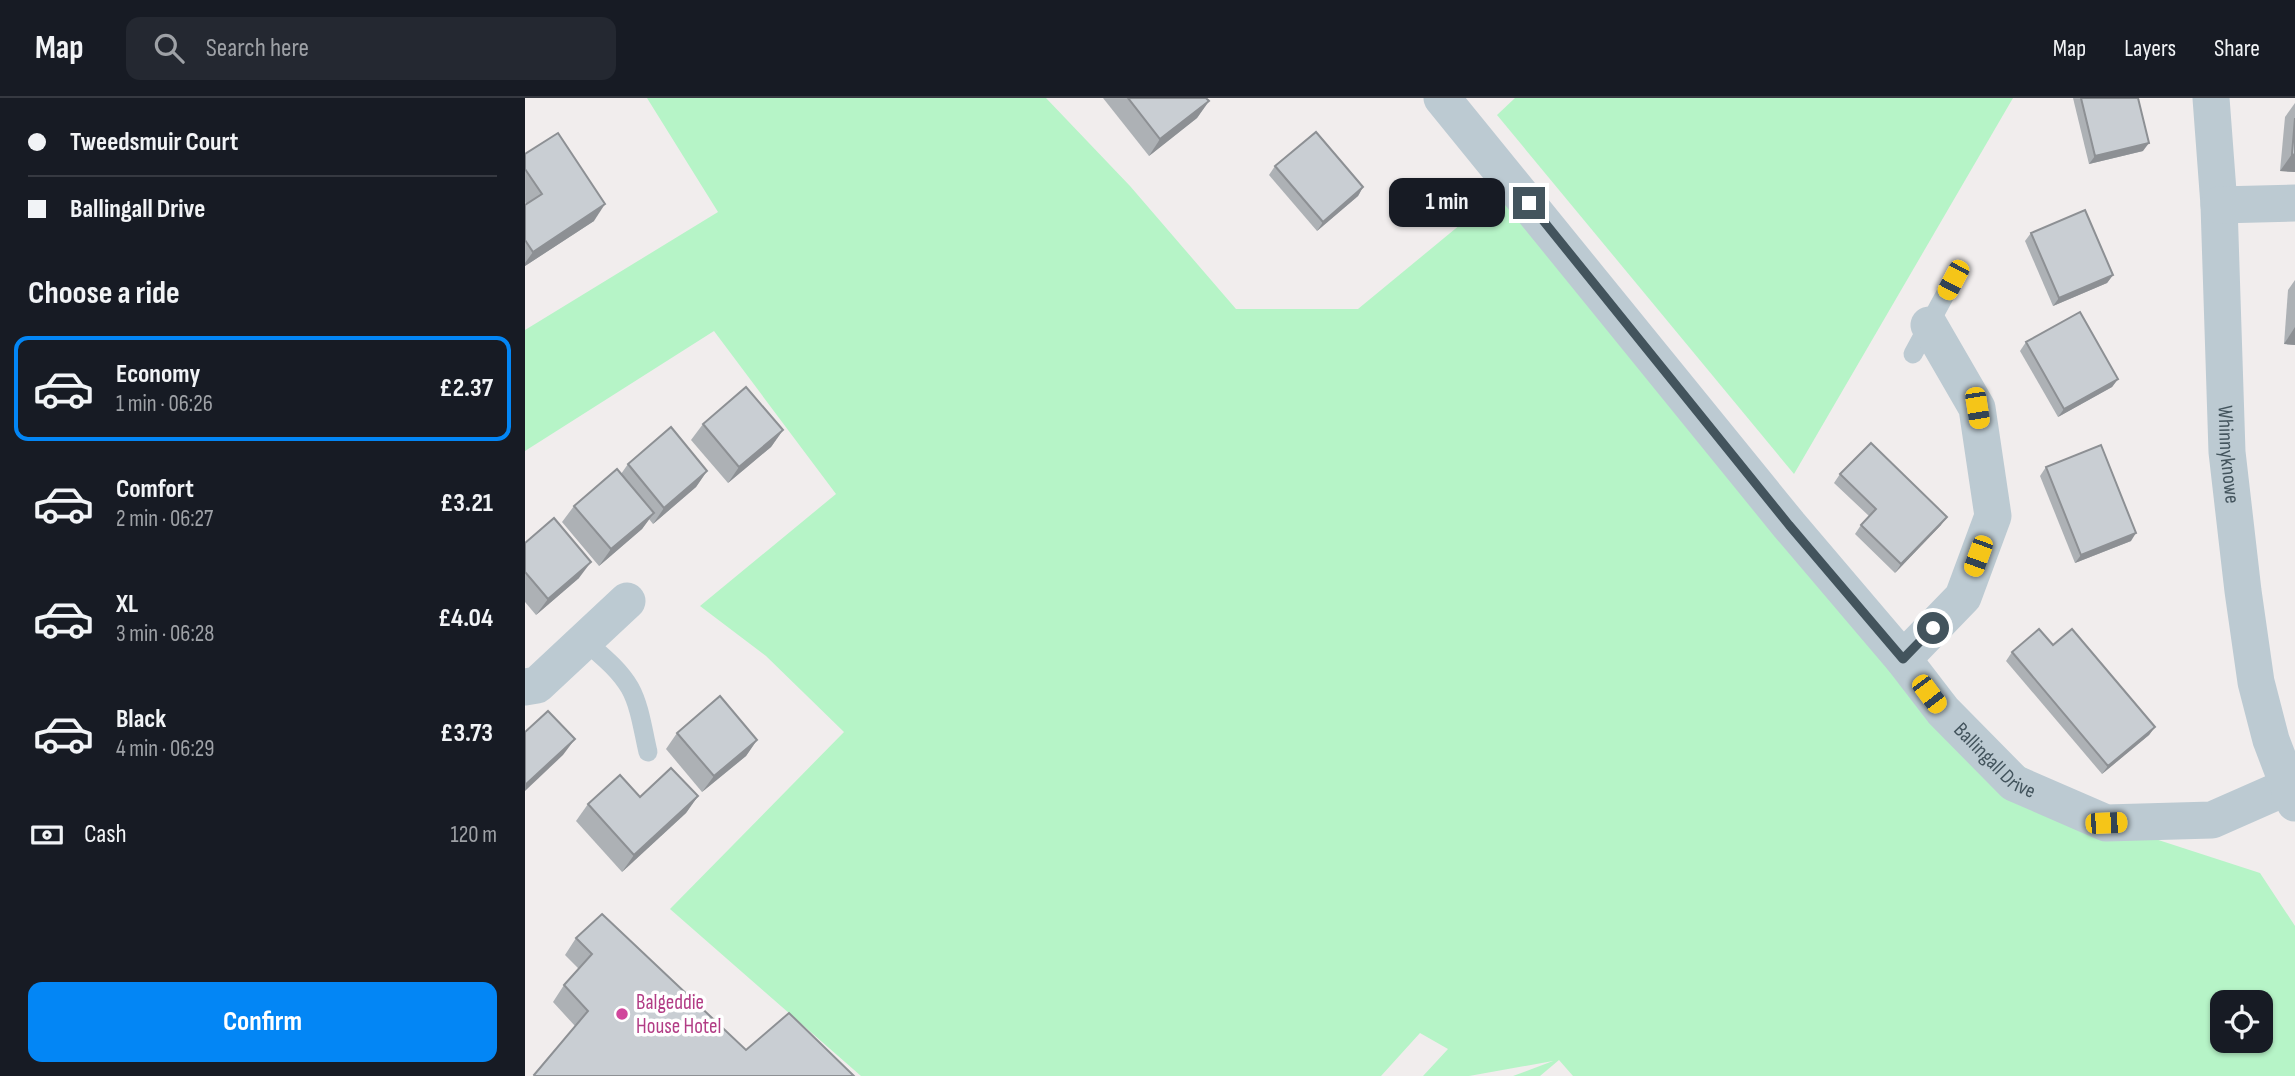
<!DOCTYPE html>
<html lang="en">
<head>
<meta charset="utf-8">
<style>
	body { margin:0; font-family:"Sofia Sans Condensed",sans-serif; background:#242831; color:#f1f3f6; height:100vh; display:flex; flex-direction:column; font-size:26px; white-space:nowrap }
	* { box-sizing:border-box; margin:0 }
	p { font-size:23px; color:#9ea1a6 }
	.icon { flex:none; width:38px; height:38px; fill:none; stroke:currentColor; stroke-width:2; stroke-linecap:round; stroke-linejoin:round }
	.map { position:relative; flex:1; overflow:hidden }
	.details { display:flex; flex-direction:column; background:#171b24; width:525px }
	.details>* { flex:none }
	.hud { display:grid; align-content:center; height:154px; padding:0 28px; background:#171b24 }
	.tools { position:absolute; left:1685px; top:892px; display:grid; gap:14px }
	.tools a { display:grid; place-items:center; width:63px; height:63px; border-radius:14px; background:#171b24; box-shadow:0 2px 5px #0004; font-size:35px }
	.end { position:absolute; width:32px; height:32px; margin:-16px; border:9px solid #43545d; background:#fff; box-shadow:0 0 0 4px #fff }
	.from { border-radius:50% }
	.bubble { position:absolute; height:49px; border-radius:14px; background:#171b24; box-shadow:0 2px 5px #0004; font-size:23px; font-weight:700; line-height:49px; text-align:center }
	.car { position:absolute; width:21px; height:42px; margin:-21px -10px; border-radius:9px; box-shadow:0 0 5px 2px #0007; background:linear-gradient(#f5c518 24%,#345 0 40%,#f5c518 0 76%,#345 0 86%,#f5c518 0) }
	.hud b { display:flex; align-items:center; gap:24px; height:66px; font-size:26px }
	.hud b+b { border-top:2px solid #363941 }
	.hud i { width:18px; height:18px; background:#f1f3f6 }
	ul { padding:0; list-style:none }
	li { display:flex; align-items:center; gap:21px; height:105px; margin:0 14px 10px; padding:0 14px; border:4px solid transparent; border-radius:14px }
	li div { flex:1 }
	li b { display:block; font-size:26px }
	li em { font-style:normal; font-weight:700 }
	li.on { border-color:#0386f5 }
	li>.icon { width:63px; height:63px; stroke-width:1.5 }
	h2 { padding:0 28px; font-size:32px; line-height:84px }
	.pay { display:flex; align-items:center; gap:18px; height:77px; padding:0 28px; font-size:26px }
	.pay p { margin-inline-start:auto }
	.action { display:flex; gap:14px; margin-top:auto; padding:14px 28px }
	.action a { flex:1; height:80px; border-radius:14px; background:#0386f5; color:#fff; font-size:28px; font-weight:700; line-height:80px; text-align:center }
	header { display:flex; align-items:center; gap:42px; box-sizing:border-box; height:98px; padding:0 35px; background:#171b24; border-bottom:2px solid #363941 }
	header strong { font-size:33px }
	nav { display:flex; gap:38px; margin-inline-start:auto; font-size:24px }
	.search { width:490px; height:63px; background:#242831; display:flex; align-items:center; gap:18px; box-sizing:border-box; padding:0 24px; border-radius:14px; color:#9ea1a6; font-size:26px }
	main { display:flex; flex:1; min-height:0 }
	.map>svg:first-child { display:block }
</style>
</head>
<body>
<header>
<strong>Map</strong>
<div class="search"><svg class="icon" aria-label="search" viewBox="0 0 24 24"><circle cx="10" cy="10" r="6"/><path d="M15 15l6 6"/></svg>Search here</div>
<nav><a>Map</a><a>Layers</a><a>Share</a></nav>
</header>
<main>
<section class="details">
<div class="hud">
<b><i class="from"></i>Tweedsmuir Court</b>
<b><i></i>Ballingall Drive</b>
</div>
<h2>Choose a ride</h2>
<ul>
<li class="on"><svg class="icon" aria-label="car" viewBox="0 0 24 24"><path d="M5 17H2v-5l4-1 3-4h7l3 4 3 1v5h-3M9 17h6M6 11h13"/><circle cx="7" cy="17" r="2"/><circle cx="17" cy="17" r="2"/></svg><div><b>Economy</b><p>1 min · 06:26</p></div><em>£2.37</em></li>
<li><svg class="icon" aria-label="car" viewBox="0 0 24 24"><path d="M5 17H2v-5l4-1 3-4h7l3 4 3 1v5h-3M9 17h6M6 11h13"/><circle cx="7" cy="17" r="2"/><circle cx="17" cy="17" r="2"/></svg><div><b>Comfort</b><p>2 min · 06:27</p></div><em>£3.21</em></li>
<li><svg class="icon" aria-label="car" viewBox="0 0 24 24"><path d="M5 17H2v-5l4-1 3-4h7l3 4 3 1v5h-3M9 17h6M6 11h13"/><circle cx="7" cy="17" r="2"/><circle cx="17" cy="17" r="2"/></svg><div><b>XL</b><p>3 min · 06:28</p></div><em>£4.04</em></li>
<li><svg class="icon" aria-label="car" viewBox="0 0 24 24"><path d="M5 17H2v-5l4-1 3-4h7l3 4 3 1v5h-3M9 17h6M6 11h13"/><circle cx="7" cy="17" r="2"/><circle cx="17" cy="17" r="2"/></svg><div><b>Black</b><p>4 min · 06:29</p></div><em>£3.73</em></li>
</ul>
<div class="pay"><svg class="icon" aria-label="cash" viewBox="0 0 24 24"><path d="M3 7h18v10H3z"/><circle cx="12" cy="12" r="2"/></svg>Cash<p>120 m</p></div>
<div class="action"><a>Confirm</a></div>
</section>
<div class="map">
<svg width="1770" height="978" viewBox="0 0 1770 978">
	<rect width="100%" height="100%" fill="#f1eded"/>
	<!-- green -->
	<g fill="#b6f4c7" fill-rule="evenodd">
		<path d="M122 0H521L605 88 711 211H833L987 84 1417 613 1581 725 1735 775 1770 828V978H1048L1034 962 1015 978H988L1028 963 944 978H898L923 951 895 935 856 978H336L145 811 319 634 241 558 175 508 311 396 189 233 0 353V232L193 114ZM1698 905H1736V943H1698Z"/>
		<path d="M990 0H1488L1269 376 972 17Z"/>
	</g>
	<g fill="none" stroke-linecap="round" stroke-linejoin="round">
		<!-- service -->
		<g stroke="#bccad2" stroke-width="19">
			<path d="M1388 256 1428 182"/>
			<path d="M60 543C76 557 94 571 105 590 115 608 118 633 123 654"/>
		</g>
		<!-- minor -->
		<g stroke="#bccad2" stroke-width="37">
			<path id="s1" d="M917 0 1264 427 1378 561 1418 613 1489 685 1581 725 1687 722 1762 689"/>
			<path id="s2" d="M1686 0 1694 107 1702 354 1718 493 1731 584 1746 642 1770 705"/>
			<path d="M1694 107 1770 105"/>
			<path d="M1378 561 1438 499 1468 418 1452 310 1404 227"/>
			<path d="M0 589 12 587 102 503"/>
		</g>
	</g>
	<!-- wall -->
	<g fill="#adb1b5">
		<path d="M578 0H681L684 3 672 20 624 58Z"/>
		<path d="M1548 0H1613L1618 53 1564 66Z"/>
		<path d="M1770 5V74L1755 73 1760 19Z"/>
		<path d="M0 56 69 123 0 168V107H1L0 104Z"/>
		<path d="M750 68 838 89 833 98 792 133 744 77Z"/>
		<path d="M1506 135 1588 177 1582 185 1528 208 1500 143Z"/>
		<path d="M1770 182V247L1759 246 1763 192Z"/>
		<path d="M1501 244 1593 281 1587 289 1533 319 1495 253Z"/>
		<path d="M178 326 258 332 246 349 203 385 166 342Z"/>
		<path d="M103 366 182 373 171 389 128 426 124 421 117 431 74 468 37 424 49 408 96 376Z"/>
		<path d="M1521 369 1606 443 1550 465 1515 378Z"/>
		<path d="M1315 376 1416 427 1370 475 1330 436 1336 427 1344 418 1309 385Z"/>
		<path d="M0 445 54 480 11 517 0 504Z"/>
		<path d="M1487 554 1630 629 1624 637 1577 676 1481 563Z"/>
		<path d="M152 635 232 642 221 658 177 694 141 651Z"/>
		<path d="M173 698 161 715 97 774 51 723 63 706Z"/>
		<path d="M51 840 221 952 329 978H9L50 928 28 904 39 887 54 871 40 857Z"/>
	</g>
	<!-- shaded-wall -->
	<g fill="#8d9094">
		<path d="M684 3 672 20 624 58 635 41Z"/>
		<path d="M1624 45 1618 53 1564 66 1570 58Z"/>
		<path d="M1767 56 1770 57V74L1755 73Z"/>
		<path d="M838 89 833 98 792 133 798 124Z"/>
		<path d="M80 106 69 123 0 168V165L8 154Z"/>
		<path d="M1588 177 1582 185 1528 208 1534 200Z"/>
		<path d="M1770 229V247L1759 246Z"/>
		<path d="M1593 281 1587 289 1533 319 1539 311Z"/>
		<path d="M258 332 246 349 203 385 214 369Z"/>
		<path d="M182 373 171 389 128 426 139 410Z"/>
		<path d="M129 415 117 431 74 468 86 451Z"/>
		<path d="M1422 419 1416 427 1370 475 1376 466Z"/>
		<path d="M1611 435 1606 443 1550 465 1556 457Z"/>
		<path d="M66 464 54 480 11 517 23 501Z"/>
		<path d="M1630 629 1624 637 1577 676 1583 668Z"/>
		<path d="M50 641 38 657 0 693V687Z"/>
		<path d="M232 642 221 658 177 694 189 678Z"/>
		<path d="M173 698 161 715 97 774 109 757Z"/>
	</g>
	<!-- building -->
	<g fill="#c9ced3" stroke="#8d9094" stroke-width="2">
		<path d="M603 0H681L684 3 635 41Z"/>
		<path d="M1556 0H1613L1624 45 1570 58Z"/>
		<path d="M1770 20V57L1767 56Z"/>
		<path d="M791 34 838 89 798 124 750 68Z"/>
		<path d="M33 35 80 106 8 154 0 142V107L17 96 0 71V56Z"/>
		<path d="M1560 112 1588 177 1534 200 1506 135Z"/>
		<path d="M1555 214 1593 281 1539 311 1501 244Z"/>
		<path d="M221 289 258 332 214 369 178 326Z"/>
		<path d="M146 329 182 373 139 410 103 366Z"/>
		<path d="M1346 345 1422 419 1376 466 1336 427 1351 411 1315 376Z"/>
		<path d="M1576 347 1611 435 1556 457 1521 369Z"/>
		<path d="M92 371 129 415 86 451 49 408Z"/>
		<path d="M29 420 66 464 23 501 0 474V445Z"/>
		<path d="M1514 531 1528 547 1547 531 1630 629 1583 668 1487 554Z"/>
		<path d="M195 598 232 642 189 678 152 635Z"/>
		<path d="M23 613 50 641 0 687V634Z"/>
		<path d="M146 670 173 698 109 757 63 706 95 677 115 699Z"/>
		<path d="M77 816 221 952 264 915 329 978H10L9 977 63 913 39 887 67 856 51 840Z"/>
	</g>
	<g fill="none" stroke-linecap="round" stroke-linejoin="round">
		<!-- route -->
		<path stroke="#43545d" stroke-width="9" d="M1004 105 1264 427 1378 561 1408 530"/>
	</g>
	<!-- markers -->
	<circle fill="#d1479c" stroke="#fff" stroke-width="2.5" cx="97" cy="916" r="7"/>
	<g text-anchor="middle" stroke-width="7" stroke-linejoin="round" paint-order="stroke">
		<!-- street labels -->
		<g font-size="21" fill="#43545d" stroke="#fff">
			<text dy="7" stroke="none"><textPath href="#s2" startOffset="357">Whinnyknowe</textPath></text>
			<text dy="7" stroke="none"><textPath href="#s1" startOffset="864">Ballingall Drive</textPath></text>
		</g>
		<!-- hotel labels -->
		<g font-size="21" fill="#b23c85" stroke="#fff" text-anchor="start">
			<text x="111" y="911">Balgeddie<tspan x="111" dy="24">House Hotel</tspan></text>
		</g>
	</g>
</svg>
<div class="tools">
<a><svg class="icon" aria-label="locate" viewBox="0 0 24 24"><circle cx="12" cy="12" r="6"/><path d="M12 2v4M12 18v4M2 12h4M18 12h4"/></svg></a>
</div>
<i class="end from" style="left:1408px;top:530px"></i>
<i class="end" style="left:1004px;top:105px"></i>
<div class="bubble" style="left:864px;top:80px;width:116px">1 min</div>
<i class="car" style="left:1428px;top:182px;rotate:208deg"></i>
<i class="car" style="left:1452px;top:310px;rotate:171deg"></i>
<i class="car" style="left:1453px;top:458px;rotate:200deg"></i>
<i class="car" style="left:1404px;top:596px;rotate:143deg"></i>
<i class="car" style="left:1581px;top:725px;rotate:88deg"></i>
</div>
</main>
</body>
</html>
